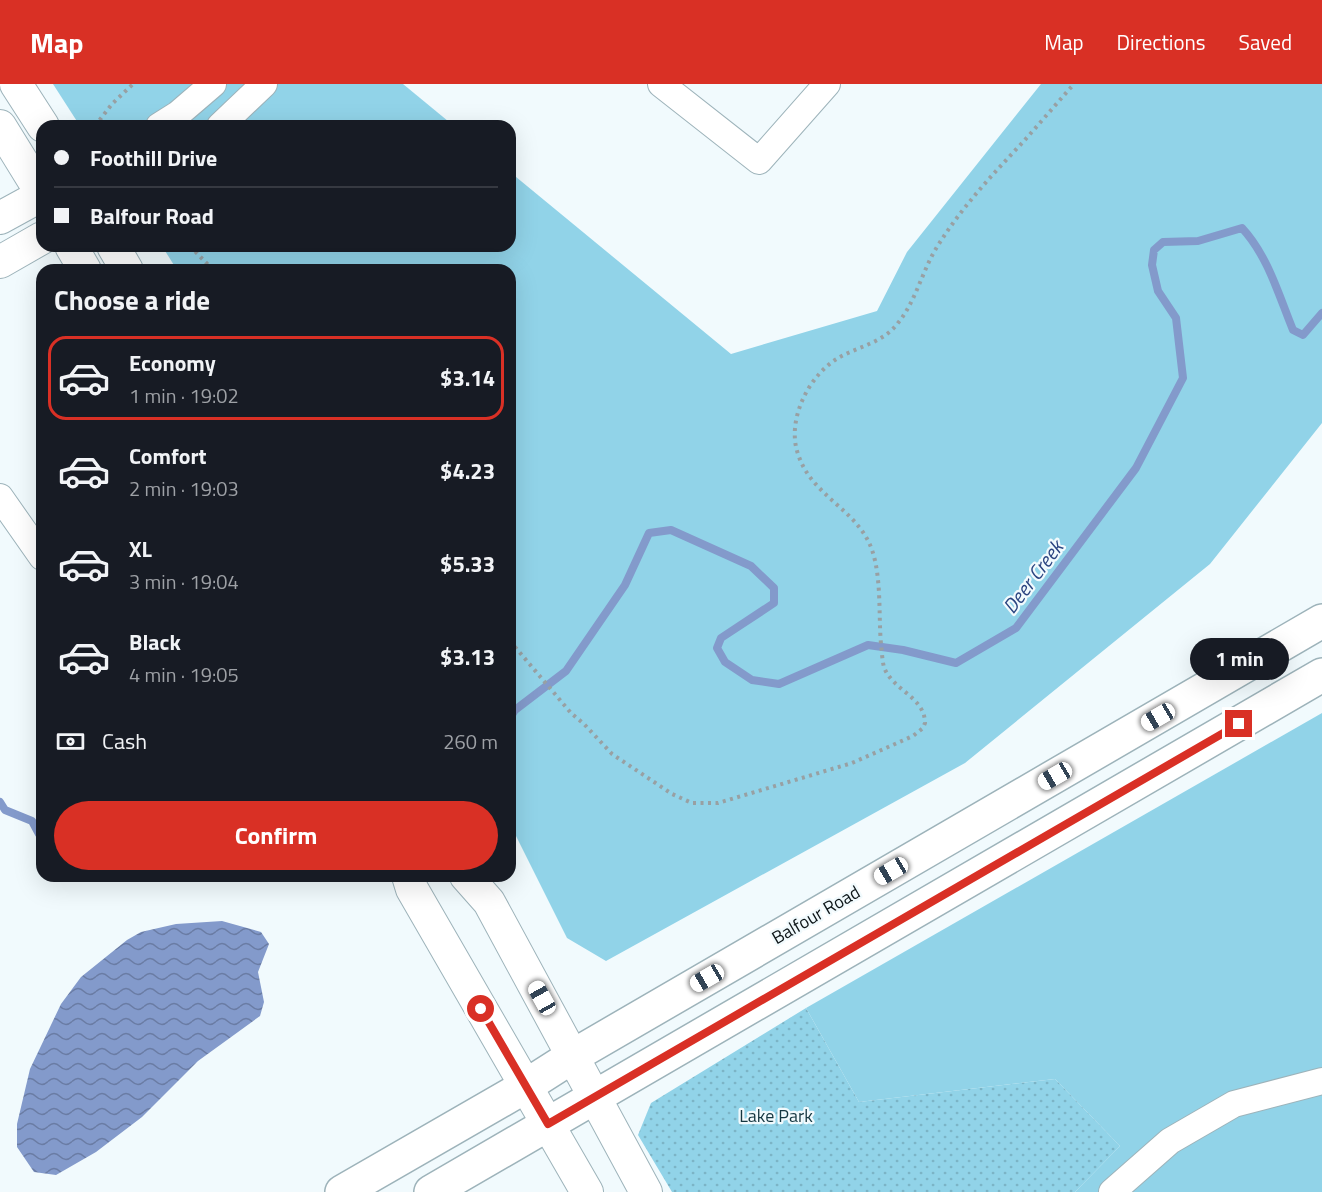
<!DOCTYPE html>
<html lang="en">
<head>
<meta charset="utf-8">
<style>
	body { margin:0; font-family:"Titillium Web",sans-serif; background:#20242c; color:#f1f3f6; height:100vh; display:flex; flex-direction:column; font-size:22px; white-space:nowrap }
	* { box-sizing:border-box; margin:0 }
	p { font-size:20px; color:#9ea1a6 }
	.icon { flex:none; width:33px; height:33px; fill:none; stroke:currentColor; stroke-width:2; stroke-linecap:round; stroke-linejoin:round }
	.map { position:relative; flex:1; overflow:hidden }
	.details { position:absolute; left:36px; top:180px; width:480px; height:618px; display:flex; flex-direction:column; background:#171b24; border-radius:18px; box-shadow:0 6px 24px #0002 }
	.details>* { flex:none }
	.banner { position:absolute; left:36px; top:36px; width:480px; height:132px; border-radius:18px; box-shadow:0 6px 24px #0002; display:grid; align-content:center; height:132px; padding:0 18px; background:#171b24 }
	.end { position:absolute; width:27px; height:27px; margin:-14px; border:8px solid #d93025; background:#fff; box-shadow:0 0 0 3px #fff }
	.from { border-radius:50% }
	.bubble { position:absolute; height:42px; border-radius:21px; background:#171b24; box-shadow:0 6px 24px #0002; font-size:20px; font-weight:700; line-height:42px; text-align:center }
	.car { position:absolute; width:18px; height:36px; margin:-18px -9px; border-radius:8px; box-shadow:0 0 4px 2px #0007; background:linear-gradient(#fff 24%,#345 0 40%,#fff 0 76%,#345 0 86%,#fff 0) }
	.banner b { display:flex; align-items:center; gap:21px; height:57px; font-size:22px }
	.banner b+b { border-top:2px solid #363941 }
	.banner i { width:15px; height:15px; background:#f1f3f6 }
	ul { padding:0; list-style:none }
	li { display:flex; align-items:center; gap:18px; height:84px; margin:0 12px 9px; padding:0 6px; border:3px solid transparent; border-radius:18px }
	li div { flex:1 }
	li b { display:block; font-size:22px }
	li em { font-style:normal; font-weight:700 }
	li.on { border-color:#d93025 }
	li>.icon { width:54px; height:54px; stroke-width:1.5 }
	h2 { padding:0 18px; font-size:27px; line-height:72px }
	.pay { display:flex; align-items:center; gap:15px; height:66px; padding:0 18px; font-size:22px }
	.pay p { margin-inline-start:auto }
	.action { display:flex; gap:12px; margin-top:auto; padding:12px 18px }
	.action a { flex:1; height:69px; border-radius:36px; background:#d93025; color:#fff; font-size:24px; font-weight:700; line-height:69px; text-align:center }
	header { display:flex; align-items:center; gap:36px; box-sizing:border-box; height:84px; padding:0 30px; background:#d93025; color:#fff }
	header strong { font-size:28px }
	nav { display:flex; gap:33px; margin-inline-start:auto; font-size:21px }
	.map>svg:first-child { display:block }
</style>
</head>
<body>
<header>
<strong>Map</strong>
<nav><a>Map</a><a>Directions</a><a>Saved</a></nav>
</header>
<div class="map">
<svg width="1322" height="1108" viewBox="0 0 1322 1108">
	<defs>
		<pattern id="park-dots" width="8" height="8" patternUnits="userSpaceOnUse" patternTransform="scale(1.5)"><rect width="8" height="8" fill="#91d3e8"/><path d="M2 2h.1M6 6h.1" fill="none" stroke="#7cb4c6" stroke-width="1.8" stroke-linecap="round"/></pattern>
		<pattern id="water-waves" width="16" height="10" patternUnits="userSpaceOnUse" patternTransform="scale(1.5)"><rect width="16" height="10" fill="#839acb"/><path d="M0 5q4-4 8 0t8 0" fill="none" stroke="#6a7ca4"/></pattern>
	</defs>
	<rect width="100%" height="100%" fill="#f1fafd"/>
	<!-- grass -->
	<g fill="#91d3e8">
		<path d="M53 0H403L454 42H80Z"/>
		<path d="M1041 0H1322V339L1210 480 965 679 606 877 567 854 510 740V186H177L162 162H510V88L731 270 877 227 907 168Z"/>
		<path d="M1322 629V1108H1075L1120 1062 1055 995 859 1018 806 924Z"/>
	</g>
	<!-- park -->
	<path fill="url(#park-dots)" d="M806 924 859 1018 1055 995 1120 1062 1075 1108H672L638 1051 651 1019Z"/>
	<!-- water -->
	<path fill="url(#water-waves)" d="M222 837 261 848 269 860 258 888 264 918 260 932 198 977 142 1033 96 1068 56 1091 34 1088 17 1063V1040L30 985 61 920 81 893 127 856 141 848 176 840Z"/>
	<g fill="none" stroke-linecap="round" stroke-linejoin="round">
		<!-- stream -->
		<g stroke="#839acb" stroke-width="8">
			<path d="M510 634 515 626 566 587 625 501 649 449 671 446 751 482 774 504V519L721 554 717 564 725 578 752 596 779 600 868 561 903 566 956 579 1016 544 1136 384 1183 294 1176 234 1158 207 1152 181 1154 166 1163 158 1198 157 1242 144C1268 172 1279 212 1293 246L1303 251 1322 229"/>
			<path d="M0 718 5 726 32 737 39 750 42 751"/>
		</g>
		<defs>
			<g id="minor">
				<path d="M661 0 759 77 827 0"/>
				<path d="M159 42 178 30 213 0"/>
				<path d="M220 42 264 0"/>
				<path d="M0 413 42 473"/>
				<path d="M1112 1108 1170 1057 1234 1020 1322 997"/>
			</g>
			<g id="tertiary">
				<path d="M16 0 43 42"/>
				<path d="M0 42 42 110"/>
				<path d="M0 134 42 111"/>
				<path d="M71 162 85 186"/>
				<path d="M113 162 127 186"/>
				<path d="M0 178 42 154"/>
				<path d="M408 792 412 805 587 1108"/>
				<path d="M466 792 489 818 646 1108"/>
			</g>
			<g id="secondary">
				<path d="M342 1108 526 1002 573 972 1322 537"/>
				<path d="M431 1108 1322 591"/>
			</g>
		</defs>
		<!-- minor casing -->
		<use href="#minor" stroke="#9db3ba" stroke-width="28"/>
		<!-- tertiary casing -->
		<use href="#tertiary" stroke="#9db3ba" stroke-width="34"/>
		<!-- secondary casing -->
		<use href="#secondary" stroke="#9db3ba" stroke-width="36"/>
		<!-- path -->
		<g stroke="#98a0a3" stroke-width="4" stroke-dasharray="3 4.5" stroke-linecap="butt">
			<path d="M95 42 112 20 133 0"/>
			<path d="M190 162 213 186"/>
			<path d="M510 557 571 629 584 640 612 670 672 710 692 719H718L852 679 913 652 923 644 925 639C925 613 892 606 884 583 882 576 882 567 881 560 878 528 883 481 866 453 848 422 810 408 798 370 786 336 809 290 840 273 860 262 884 258 898 239 916 217 922 187 937 163 961 124 992 91 1023 58 1040 39 1057 19 1074 0"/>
		</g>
		<!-- minor -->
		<use href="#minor" stroke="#fff" stroke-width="26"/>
		<!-- tertiary -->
		<use href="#tertiary" stroke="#fff" stroke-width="32"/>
		<!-- secondary -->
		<use href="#secondary" stroke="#fff" stroke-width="33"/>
	</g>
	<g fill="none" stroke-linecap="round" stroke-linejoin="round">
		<!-- route -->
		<path stroke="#d93025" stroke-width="8" d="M481 925 548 1040 1239 640"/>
	</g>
	<g text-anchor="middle" stroke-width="4.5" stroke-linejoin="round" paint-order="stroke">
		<!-- street labels -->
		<g font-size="18" fill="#0c1417" stroke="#f1fafd">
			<text transform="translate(816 831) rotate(-30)" y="6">Balfour Road</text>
		</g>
		<!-- park labels -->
		<g font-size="18" fill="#153741" stroke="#f1fafd">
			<text x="776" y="1038">Lake Park</text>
		</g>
		<!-- water labels -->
		<g font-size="20" font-style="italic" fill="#2a4480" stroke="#f1fafd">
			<text transform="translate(1033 493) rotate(-53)" y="7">Deer Creek</text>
		</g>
	</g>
</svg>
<i class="end from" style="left:481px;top:925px"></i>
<i class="end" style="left:1239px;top:640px"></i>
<div class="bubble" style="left:1190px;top:554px;width:99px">1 min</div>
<i class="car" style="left:1158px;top:633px;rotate:240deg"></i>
<i class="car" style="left:1055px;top:692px;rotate:240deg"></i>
<i class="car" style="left:891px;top:787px;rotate:240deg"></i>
<i class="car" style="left:707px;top:894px;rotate:240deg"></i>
<i class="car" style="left:542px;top:914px;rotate:331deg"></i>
<div class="banner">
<b><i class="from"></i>Foothill Drive</b>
<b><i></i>Balfour Road</b>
</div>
<section class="details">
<h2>Choose a ride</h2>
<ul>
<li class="on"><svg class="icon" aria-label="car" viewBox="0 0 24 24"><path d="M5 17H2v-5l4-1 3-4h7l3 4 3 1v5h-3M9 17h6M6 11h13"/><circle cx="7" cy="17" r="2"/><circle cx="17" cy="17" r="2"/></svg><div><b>Economy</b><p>1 min · 19:02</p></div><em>$3.14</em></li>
<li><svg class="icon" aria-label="car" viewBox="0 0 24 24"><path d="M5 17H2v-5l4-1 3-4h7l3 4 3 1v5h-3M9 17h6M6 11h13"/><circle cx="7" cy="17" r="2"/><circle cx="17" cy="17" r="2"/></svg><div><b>Comfort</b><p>2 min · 19:03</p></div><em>$4.23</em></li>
<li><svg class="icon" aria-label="car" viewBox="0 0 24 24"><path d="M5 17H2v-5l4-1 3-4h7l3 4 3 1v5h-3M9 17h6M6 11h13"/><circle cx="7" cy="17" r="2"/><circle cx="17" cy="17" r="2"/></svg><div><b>XL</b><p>3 min · 19:04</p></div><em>$5.33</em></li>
<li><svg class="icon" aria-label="car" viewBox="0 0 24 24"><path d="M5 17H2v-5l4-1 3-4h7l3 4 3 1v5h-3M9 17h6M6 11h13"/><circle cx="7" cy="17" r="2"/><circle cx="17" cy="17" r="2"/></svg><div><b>Black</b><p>4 min · 19:05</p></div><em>$3.13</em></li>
</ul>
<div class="pay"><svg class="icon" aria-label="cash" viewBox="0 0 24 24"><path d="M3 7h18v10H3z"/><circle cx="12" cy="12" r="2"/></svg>Cash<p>260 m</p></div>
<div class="action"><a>Confirm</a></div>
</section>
</div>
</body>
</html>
